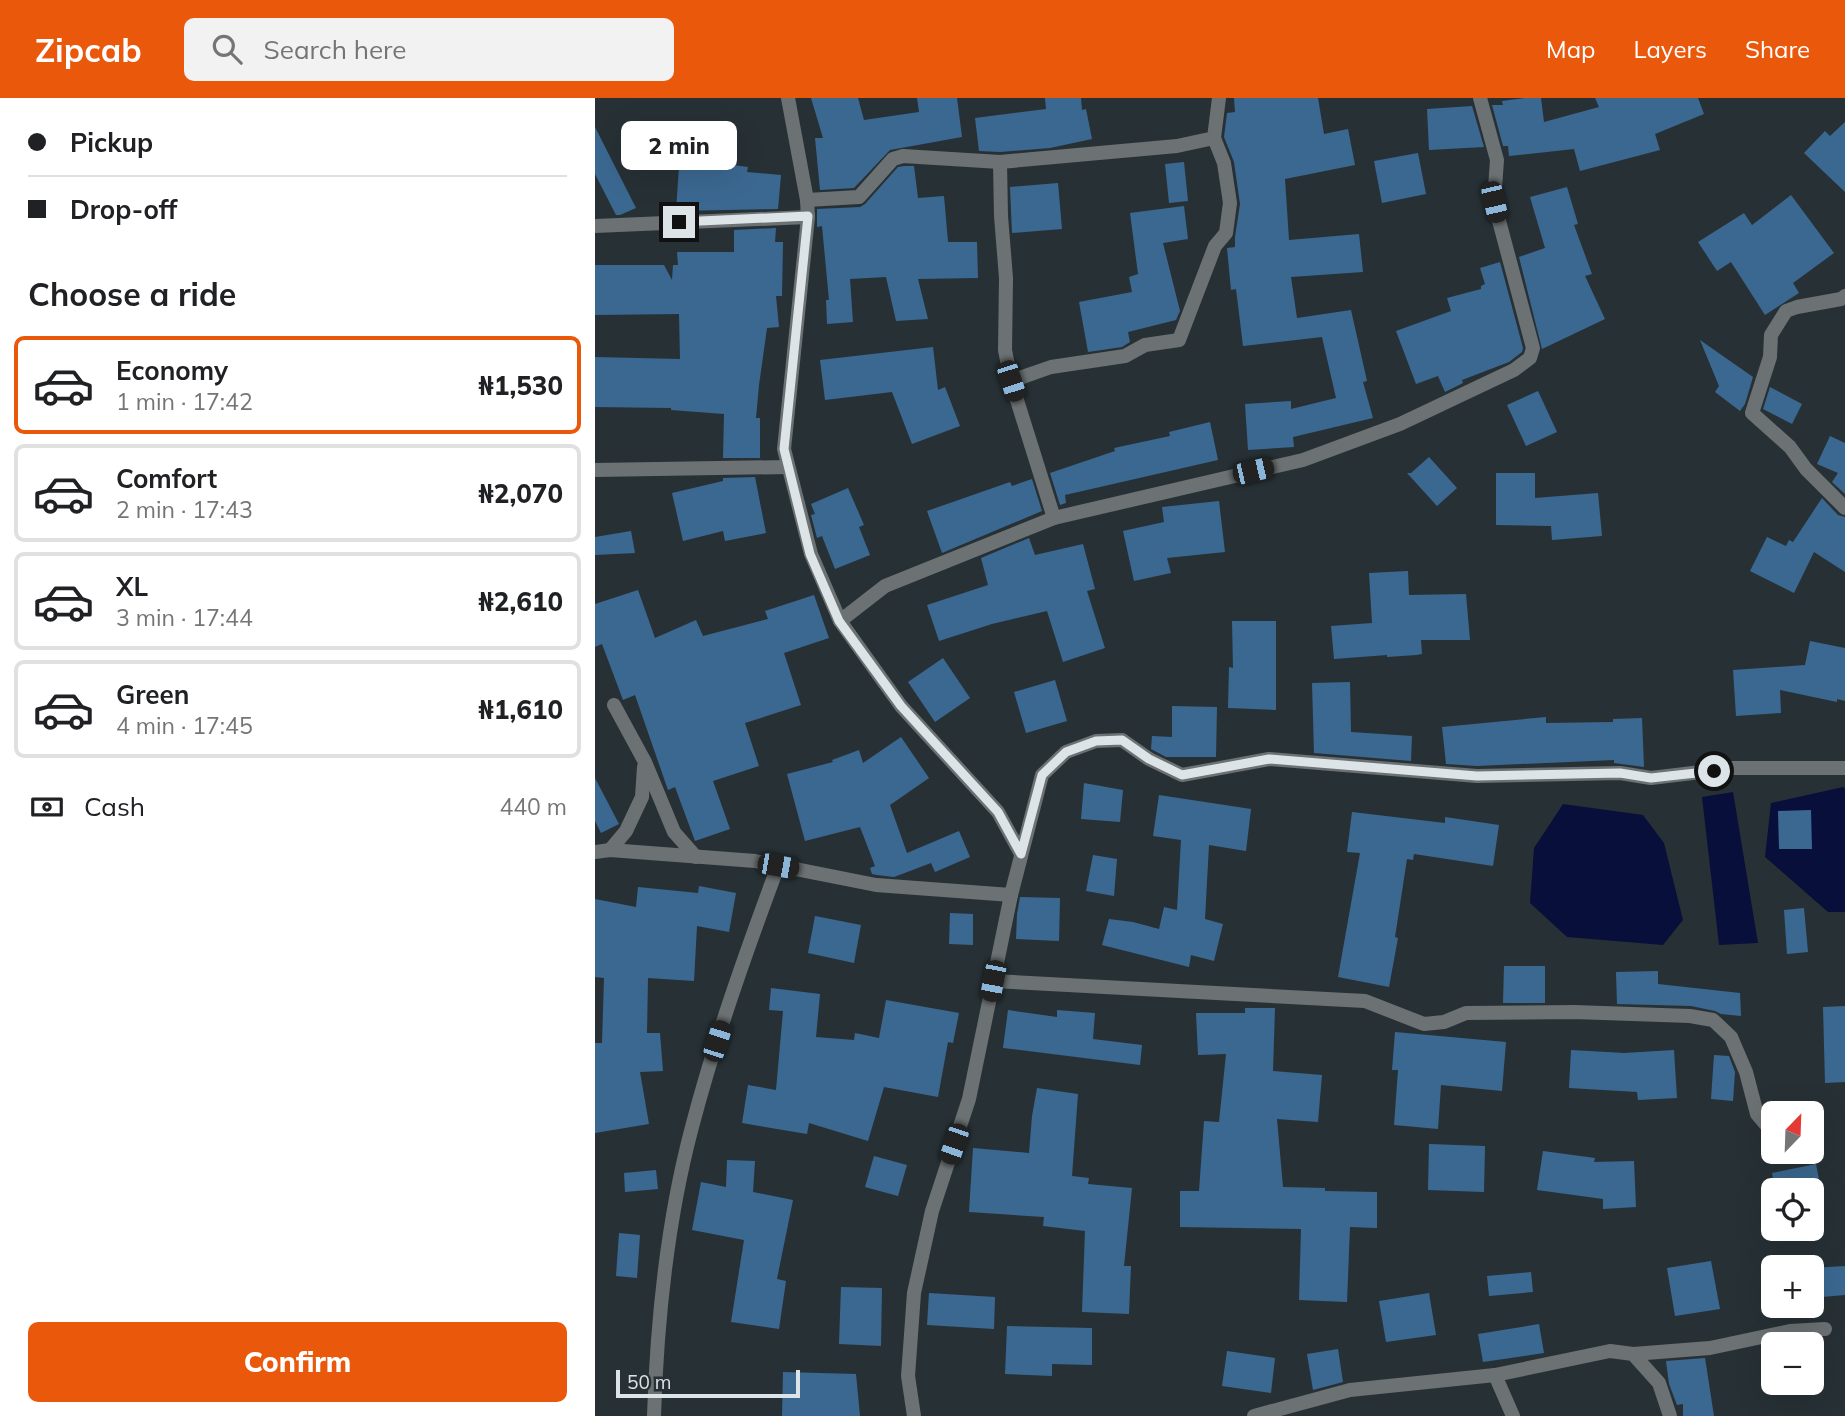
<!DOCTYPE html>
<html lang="en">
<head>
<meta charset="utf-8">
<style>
	body { margin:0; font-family:Mulish,sans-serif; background:#f2f2f2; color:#202124; height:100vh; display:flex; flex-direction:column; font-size:26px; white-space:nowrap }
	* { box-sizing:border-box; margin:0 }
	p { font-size:23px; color:#757577 }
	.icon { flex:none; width:38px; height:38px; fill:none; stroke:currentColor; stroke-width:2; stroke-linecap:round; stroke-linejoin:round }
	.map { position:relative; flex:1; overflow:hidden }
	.drawer { display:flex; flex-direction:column; background:#fff; width:595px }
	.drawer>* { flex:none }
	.guide { display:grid; align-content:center; height:154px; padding:0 28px; background:#fff }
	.needle { width:46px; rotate:23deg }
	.tools { position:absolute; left:1166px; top:1003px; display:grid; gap:14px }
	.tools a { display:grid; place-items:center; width:63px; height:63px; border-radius:10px; background:#fff; box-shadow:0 7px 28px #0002; font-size:35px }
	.scale { position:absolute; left:21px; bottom:18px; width:184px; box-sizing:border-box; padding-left:7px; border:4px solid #dde4e7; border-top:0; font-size:19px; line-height:24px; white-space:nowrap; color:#dde4e7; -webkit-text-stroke:5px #273135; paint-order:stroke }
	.end { position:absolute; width:32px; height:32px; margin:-16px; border:9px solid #dde4e7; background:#111; box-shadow:0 0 0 4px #111 }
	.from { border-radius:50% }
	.bubble { position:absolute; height:49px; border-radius:10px; background:#fff; box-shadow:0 7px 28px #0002; font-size:23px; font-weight:800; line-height:49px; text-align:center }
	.car { position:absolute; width:21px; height:42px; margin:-21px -10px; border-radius:9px; box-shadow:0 0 5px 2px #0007; background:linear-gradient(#222 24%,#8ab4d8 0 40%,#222 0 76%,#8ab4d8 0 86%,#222 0) }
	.guide b { display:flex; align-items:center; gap:24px; height:66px; font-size:26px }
	.guide b+b { border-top:2px solid #e0e0e0 }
	.guide i { width:18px; height:18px; background:#202124 }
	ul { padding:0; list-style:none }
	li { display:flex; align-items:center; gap:21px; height:98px; margin:0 14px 10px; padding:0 14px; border:4px solid #e0e0e0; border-radius:10px }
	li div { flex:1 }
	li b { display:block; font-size:26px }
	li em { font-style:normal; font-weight:800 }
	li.on { border-color:#ea580c }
	li>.icon { width:63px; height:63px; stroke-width:1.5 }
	h2 { padding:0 28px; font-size:32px; line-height:84px }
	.pay { display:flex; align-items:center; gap:18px; height:77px; padding:0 28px; font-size:26px }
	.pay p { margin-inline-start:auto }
	.primary-button { display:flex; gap:14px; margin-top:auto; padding:14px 28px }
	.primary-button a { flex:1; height:80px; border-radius:10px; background:#ea580c; color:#fff; font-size:28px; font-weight:800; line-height:80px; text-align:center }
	header { display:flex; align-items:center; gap:42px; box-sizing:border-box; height:98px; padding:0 35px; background:#ea580c; color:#fff }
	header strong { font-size:33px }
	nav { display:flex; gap:38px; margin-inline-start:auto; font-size:24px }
	.search { width:490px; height:63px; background:#f2f2f2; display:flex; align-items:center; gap:18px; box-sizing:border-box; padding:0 24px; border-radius:10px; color:#757577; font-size:26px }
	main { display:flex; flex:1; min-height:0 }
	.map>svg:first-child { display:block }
</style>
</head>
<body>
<header>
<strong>Zipcab</strong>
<div class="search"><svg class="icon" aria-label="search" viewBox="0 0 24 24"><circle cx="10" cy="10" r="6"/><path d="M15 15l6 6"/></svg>Search here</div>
<nav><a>Map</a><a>Layers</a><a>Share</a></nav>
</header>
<main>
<section class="drawer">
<div class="guide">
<b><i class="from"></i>Pickup</b>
<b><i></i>Drop-off</b>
</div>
<h2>Choose a ride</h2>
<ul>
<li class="on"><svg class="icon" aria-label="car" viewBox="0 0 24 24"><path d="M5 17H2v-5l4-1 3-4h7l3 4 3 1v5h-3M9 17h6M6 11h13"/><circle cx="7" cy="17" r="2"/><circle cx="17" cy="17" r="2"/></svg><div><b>Economy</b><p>1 min · 17:42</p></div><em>₦1,530</em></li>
<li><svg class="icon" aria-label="car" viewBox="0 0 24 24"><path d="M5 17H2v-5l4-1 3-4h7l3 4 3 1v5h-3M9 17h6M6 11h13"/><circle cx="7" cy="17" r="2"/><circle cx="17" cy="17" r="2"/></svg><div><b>Comfort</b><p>2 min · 17:43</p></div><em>₦2,070</em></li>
<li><svg class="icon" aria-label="car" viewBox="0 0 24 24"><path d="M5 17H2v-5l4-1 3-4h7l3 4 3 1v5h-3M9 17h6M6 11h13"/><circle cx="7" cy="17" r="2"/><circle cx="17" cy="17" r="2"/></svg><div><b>XL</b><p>3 min · 17:44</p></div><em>₦2,610</em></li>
<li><svg class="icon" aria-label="car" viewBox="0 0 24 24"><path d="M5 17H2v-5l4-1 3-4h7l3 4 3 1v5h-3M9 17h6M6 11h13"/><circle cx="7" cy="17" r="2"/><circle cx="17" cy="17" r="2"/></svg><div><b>Green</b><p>4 min · 17:45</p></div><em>₦1,610</em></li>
</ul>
<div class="pay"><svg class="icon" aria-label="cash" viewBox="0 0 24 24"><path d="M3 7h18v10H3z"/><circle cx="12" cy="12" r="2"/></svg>Cash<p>440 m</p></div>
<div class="primary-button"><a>Confirm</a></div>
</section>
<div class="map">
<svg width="1250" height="1318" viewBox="0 0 1250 1318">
	<rect width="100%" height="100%" fill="#273135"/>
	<!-- water -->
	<g fill="#080f3a">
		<path d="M1248 689 1250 691V814H1233L1170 759 1176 705Z"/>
		<path d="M1138 694 1163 845 1124 847 1107 699Z"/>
		<path d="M968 706 1048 717 1069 745 1088 822 1068 847 972 839 935 805 939 750Z"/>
	</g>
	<!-- building -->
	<g fill="#3b6891">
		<path d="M216 0H263L269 22 324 14 322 0H362L367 39 295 52 259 90 225 92 220 40H228Z"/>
		<path d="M450 0H486L487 12 491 11 497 41 455 50 405 54 384 53 380 20 451 11Z"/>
		<path d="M639 0H723L729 36 753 31 760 67 690 81 694 142 764 136 768 174 696 179 702 220 756 212 772 283 768 284 778 320 698 339 699 349 653 352 650 306 696 303V311L741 300 727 239 648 248 641 191 636 192 632 150 640 149V139L645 106 639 64 629 39 632 15 640 14Z"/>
		<path d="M930 0H946L949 24 1004 9 1000 0H1103L1109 16 1060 36 1065 52 985 73 979 51 914 58 913 48H908L897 7H908L907 3Z"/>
		<path d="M877 8 889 49 834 52 832 11Z"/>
		<path d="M1250 24V94L1209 55 1230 33 1235 38Z"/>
		<path d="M0 29 41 110 25 117H21L0 76Z"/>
		<path d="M823 55 831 96 787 105 779 63Z"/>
		<path d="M116 64 153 69 152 74 186 77 183 111 81 113 84 68 115 70Z"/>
		<path d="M589 64 593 103 574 105 570 66Z"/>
		<path d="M309 68H319L323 100 349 98 353 144H382L383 180 323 181 333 221 301 223 291 179 255 181 258 224 232 226 231 202H234L227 128 222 129V111L265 109 270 106 303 69Z"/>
		<path d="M463 85 467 131 417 135 415 89Z"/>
		<path d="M972 89 983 126 979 127 997 176 990 178 1010 221 947 251 924 159 950 150 935 99Z"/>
		<path d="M1196 97 1239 155 1198 185 1204 195 1170 217 1136 164 1122 173 1103 144 1149 115 1157 127Z"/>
		<path d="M589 108 593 141 568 145 585 213 581 222 533 234 535 244 527 249 493 254 484 204 537 194 534 179 543 176 535 115Z"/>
		<path d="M181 130 180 144H188L187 198H181L184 229 172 230 164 287 161 320H165V360H128L129 316 76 312V310L0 309V259L85 261 84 216 0 217V167H69L77 182 78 167H83L82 154H139V132Z"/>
		<path d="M905 164 928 250 927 254 914 264 867 282 868 285 850 294 843 278 821 286 801 233 856 213 852 200 886 191V188L890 186 885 170Z"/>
		<path d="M1105 242 1158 279 1150 306 1145 313 1120 294 1124 288Z"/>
		<path d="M338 249 343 292 350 289 365 328 317 346 297 294 230 302 225 262Z"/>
		<path d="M1175 289 1207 306 1197 326 1168 311Z"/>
		<path d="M943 293 962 334 931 348 912 307Z"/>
		<path d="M615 324 623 362 470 397 471 405 465 407 455 375 520 353 519 350 575 338 574 334Z"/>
		<path d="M1235 338 1250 345V396L1237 384 1243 375 1222 366Z"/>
		<path d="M834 359 862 390 842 408 812 375H816Z"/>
		<path d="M901 375H940V400L1003 395 1007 438 957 442 956 428 901 427Z"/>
		<path d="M160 379 171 435 130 443 128 433 88 443 77 395 128 383V380Z"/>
		<path d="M437 381 447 413 347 455 332 413 415 384 417 388Z"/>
		<path d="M253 390 269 427 264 429 275 457 240 471 227 438 222 440 216 417 220 416 216 406Z"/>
		<path d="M1227 400 1243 417 1250 419V474L1219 454 1199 495 1155 473 1172 439 1191 448 1194 442 1198 444Z"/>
		<path d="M624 403 630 454 572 460 576 475 539 483 528 433 569 424 567 409Z"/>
		<path d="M36 433 40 455 0 457V439Z"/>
		<path d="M434 440 440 457 488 446 500 491 492 493 510 550 468 564 452 513 397 526 344 543 332 507 393 487 386 460Z"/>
		<path d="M813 473 814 497 871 496 875 542H826L827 556 821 557 792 559V557L739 561 736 528 777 525 774 475Z"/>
		<path d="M43 492 60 540 101 522 108 538 173 521 170 513 219 497 234 540 189 555 206 607 150 625 164 668 118 683 135 731 100 743 80 689 73 692 40 597 28 602 7 546 0 549V506Z"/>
		<path d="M637 523H681V612L633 610 634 569 638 570Z"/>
		<path d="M1215 543 1250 550V603L1242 601V604L1185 592 1186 615 1141 618 1138 572 1210 567Z"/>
		<path d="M348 560 375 600 340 624 313 584Z"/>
		<path d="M460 582 472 623 431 635 419 594Z"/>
		<path d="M755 584 756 634 817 638 816 663 719 655 717 585Z"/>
		<path d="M577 608 622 609 621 659H571L556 651 557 638 577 639Z"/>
		<path d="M951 619V625L1018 624V621L1047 620 1049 669 1019 665V662L882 668 851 666 847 629Z"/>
		<path d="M306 639 334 680 295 707 312 755 364 733 375 759 340 774 336 765 299 779 282 777 277 776 275 770 280 768 265 729 210 743 192 676 238 664 237 662 264 652 268 665Z"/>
		<path d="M0 680 24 726 6 735 0 723Z"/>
		<path d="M489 685 528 692 525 724 486 721Z"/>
		<path d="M564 697 656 711 651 753 614 747 610 821 628 826 619 863 596 857 594 869 507 847 514 821 538 824 564 831 569 809 582 812 586 742 558 738Z"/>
		<path d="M1216 712 1217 751H1184L1183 713Z"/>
		<path d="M757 714 850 725V719L904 727 898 768 819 756 818 762 812 761 800 839 803 840 794 889 743 879 765 755 752 754Z"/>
		<path d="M498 757 522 761 519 798 491 793Z"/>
		<path d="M104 788 141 795 134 834 102 828 99 883 53 880 52 935H65L68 973 45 974 54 1026 0 1035V945H7L9 880 0 879V801L41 809 43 789 103 795Z"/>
		<path d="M425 799 465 800 464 843 421 841 422 816Z"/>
		<path d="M1209 810 1213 854 1192 856 1189 812Z"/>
		<path d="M355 815 378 816V847L354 846Z"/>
		<path d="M220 818 266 827 259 865 213 855Z"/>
		<path d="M909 868H950V905H908Z"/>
		<path d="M1063 873V886L1145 895 1146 918 1126 916 1120 913 1096 908 1022 906 1021 874Z"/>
		<path d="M176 890 225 896 221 939 259 942 260 935 284 940 291 902 364 915 358 945 353 944 343 999 289 989 273 1043 214 1025 212 1036 147 1025 153 987 181 992 188 913 174 912Z"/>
		<path d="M1250 908V984L1230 985 1228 909Z"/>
		<path d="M650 910H680L678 973 727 977 723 1024 682 1021 688 1089 730 1090V1093L782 1094V1130L755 1129 752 1204 704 1202 706 1131 585 1129V1093H604L609 1023 624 1024 631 956 603 957 601 915H650Z"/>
		<path d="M413 912 462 919V912L500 915 498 941 547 947 545 967 408 950Z"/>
		<path d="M800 934 911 944 907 993 846 987 843 1031 799 1027 803 972H797Z"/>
		<path d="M976 952 1029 955 1079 952 1082 1000 1043 1002 1042 994 974 990Z"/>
		<path d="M1119 957 1134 958 1140 974 1138 1003 1116 1001Z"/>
		<path d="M442 990 483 996 477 1078 494 1080 493 1086 537 1090 529 1168H536L534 1216 487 1214 490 1133 448 1128 449 1119 374 1114 378 1050 434 1055 437 1018Z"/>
		<path d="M834 1046 890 1048 889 1094 833 1092Z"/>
		<path d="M948 1053 1000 1060 999 1064 1039 1063 1041 1109 1008 1111V1101L942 1092Z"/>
		<path d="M279 1058 312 1067 303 1098 270 1089Z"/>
		<path d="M132 1062 160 1063 158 1094 198 1102 182 1181 191 1183 184 1231 136 1224 149 1142 97 1132 106 1084 131 1089Z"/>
		<path d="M1221 1066 1226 1092H1180L1177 1075Z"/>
		<path d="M61 1072 63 1091 30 1094 29 1075Z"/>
		<path d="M24 1135 45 1137 42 1180 21 1178Z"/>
		<path d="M1116 1163 1125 1211 1080 1218 1072 1170Z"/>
		<path d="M1250 1168V1197L1216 1200V1170Z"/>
		<path d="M936 1174 938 1194 894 1198 892 1178Z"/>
		<path d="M246 1189 287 1190 286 1248 244 1246Z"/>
		<path d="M334 1195 400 1199 399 1231 332 1227Z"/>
		<path d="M834 1195 841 1237 791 1244 784 1203Z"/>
		<path d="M944 1226 949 1255 888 1264 883 1236Z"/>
		<path d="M412 1228 497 1230V1267L457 1266V1278L410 1276Z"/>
		<path d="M743 1251 748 1284 718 1292 712 1256Z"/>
		<path d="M632 1253 680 1260 676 1295 627 1288Z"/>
		<path d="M1110 1260 1119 1318H1088V1306L1082 1307 1074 1286 1071 1263Z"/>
		<path d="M188 1274 261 1276 265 1318H187Z"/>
	</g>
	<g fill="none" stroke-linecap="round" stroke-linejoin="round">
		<!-- street -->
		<g stroke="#6c7273" stroke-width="14">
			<path d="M193 0 212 102 213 119 189 351 216 456 245 523 306 608 403 714 426 756"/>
			<path d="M405 64 406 118 411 180 410 252 416 283 459 420"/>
			<path d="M212 102 264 99 298 61 308 58 405 64 582 48 619 40 624 0"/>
			<path d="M0 128 213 119"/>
			<path d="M1250 198 1246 201 1202 209 1191 213 1176 237 1175 259 1157 315 1195 349 1211 371 1250 410"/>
			<path d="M416 283 456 269 530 258 550 247 584 242 620 148 631 135 635 105 629 65 619 40"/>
			<path d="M0 372 193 369"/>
			<path d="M245 523 290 488 459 420 708 362 805 326 919 272 935 260 938 250 899 104 902 62 885 0"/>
			<path d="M19 607 50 664 79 734 101 759"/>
			<path d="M15 752 31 733 47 699 49 669"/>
			<path d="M0 754 15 752 160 763 281 787 416 797"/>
			<path d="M398 883 770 903 829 926 849 924 871 915 979 914 1095 918 1118 922 1136 939 1151 974 1162 1016 1178 1035"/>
			<path d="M1038 1256 1115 1250 1195 1233 1230 1231"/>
			<path d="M900 1277 918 1318"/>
			<path d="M59 1318C62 1222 72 1123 97 1029 120 941 151 854 183 768"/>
			<path d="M319 1318 313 1278 319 1195 337 1113 374 1001 416 797 447 677 471 654 501 643 527 642 554 661 587 677 674 661 882 678 1025 675 1056 680 1139 670H1250"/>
			<path d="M659 1318 755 1292 900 1277 1015 1253 1038 1256 1064 1285 1075 1318"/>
		</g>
	</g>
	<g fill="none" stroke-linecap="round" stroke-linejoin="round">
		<!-- route -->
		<path stroke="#dde4e7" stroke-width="9" d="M84 124 213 118 189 351 215 456 244 523 306 608 403 714 426 756 447 677 471 654 501 643 527 642 554 661 587 677 674 661 882 678 1025 675 1056 680 1119 673"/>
	</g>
</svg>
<div class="tools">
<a><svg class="needle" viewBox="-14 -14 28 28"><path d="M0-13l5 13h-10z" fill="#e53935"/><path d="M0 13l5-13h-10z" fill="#757577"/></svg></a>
<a><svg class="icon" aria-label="locate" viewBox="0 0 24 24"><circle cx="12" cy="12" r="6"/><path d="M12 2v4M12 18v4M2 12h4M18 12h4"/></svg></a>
<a>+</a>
<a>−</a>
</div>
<div class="scale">50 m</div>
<i class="end from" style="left:1119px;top:673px"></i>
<i class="end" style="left:84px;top:124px"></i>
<div class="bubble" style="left:26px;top:23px;width:116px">2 min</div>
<i class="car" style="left:899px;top:104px;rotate:167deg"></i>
<i class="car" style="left:416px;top:283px;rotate:162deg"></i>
<i class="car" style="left:658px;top:373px;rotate:77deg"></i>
<i class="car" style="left:183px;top:768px;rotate:100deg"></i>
<i class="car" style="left:398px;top:883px;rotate:191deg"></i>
<i class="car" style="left:122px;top:943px;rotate:18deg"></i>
<i class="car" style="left:359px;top:1046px;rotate:199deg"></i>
</div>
</main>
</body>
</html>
